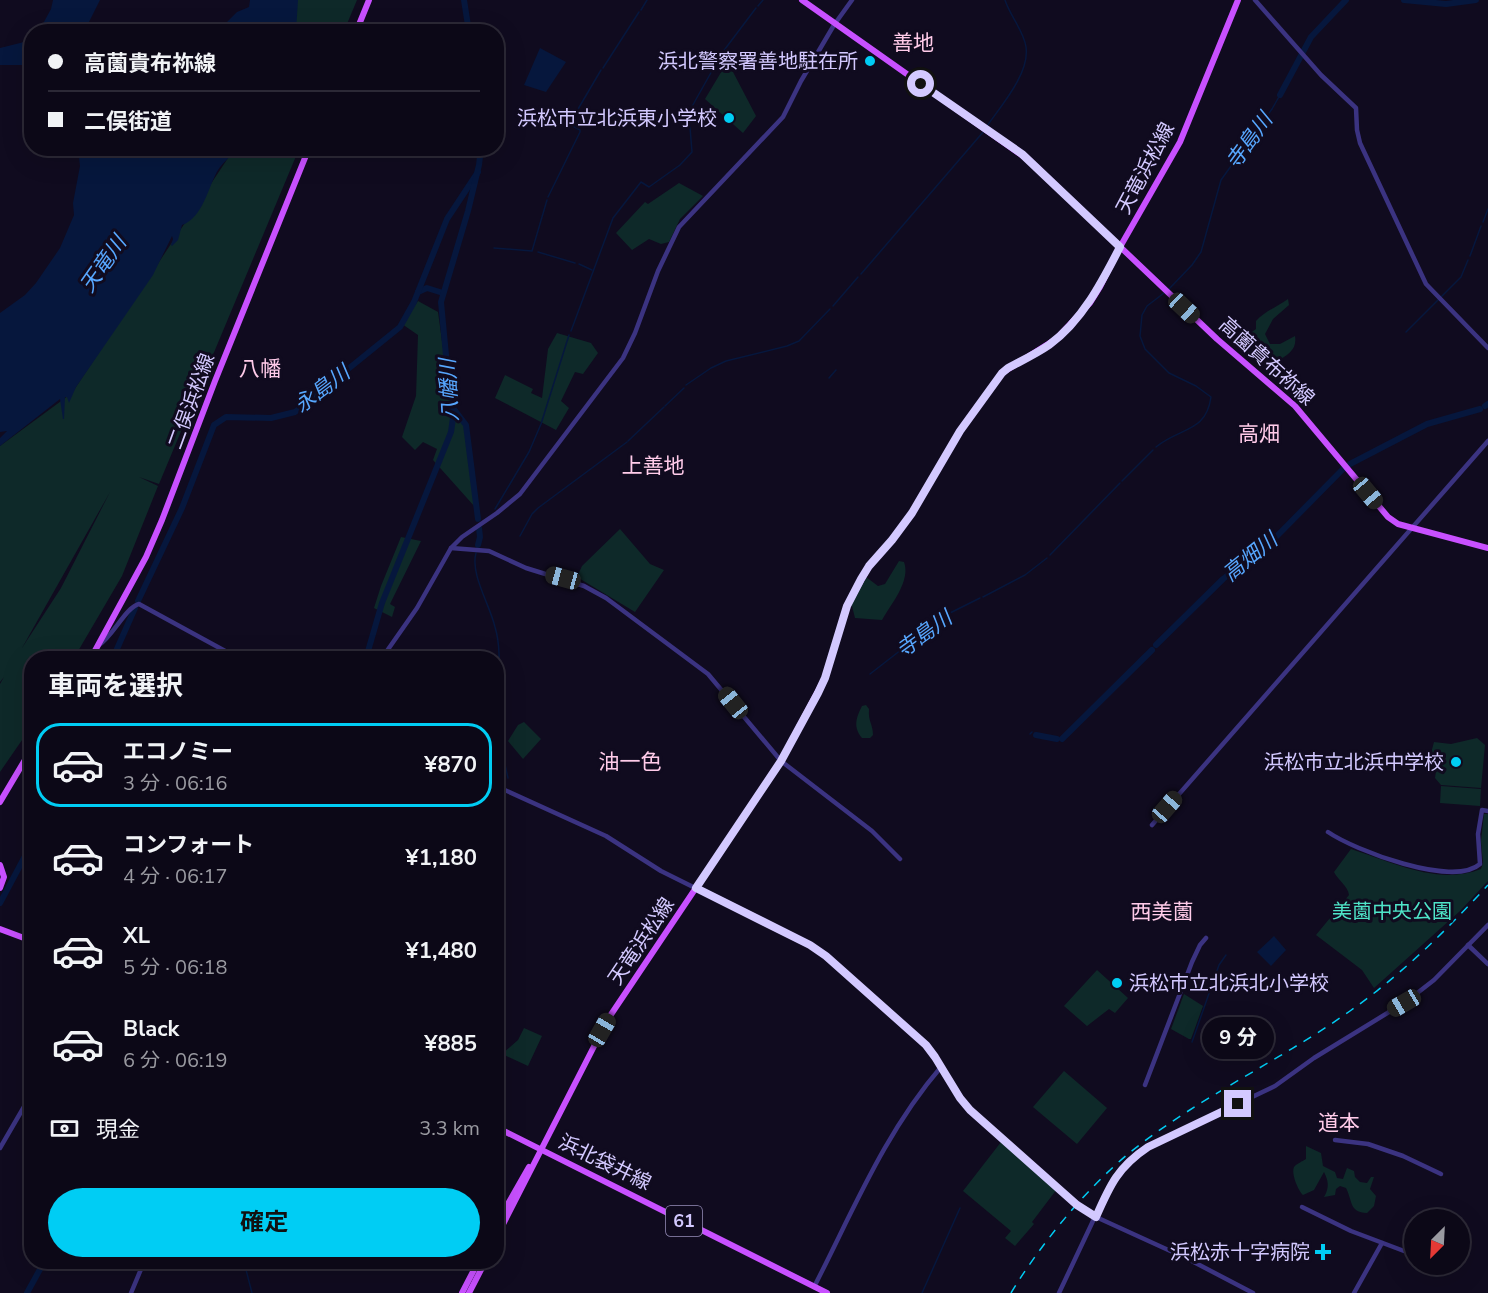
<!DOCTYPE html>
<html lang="ja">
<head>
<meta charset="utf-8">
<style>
	body { margin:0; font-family:"Nunito Sans","Noto Sans JP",sans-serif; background:#1a1624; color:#f1f3f6; height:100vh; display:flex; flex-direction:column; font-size:22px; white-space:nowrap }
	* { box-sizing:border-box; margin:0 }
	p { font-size:20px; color:#9a9aa1 }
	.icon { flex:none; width:33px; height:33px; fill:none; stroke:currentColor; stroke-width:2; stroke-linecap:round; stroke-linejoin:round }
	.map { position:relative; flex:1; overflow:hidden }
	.panel { position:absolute; left:24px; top:651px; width:480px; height:618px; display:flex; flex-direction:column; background:#0c0817; border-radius:24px; box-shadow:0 6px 24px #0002,0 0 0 2px #2c2936 }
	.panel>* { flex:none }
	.banner { position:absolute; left:24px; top:24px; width:480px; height:132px; border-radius:24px; box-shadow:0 6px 24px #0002,0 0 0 2px #2c2936; display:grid; align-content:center; height:132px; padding:0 24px; background:#0c0817 }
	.needle { width:39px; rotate:204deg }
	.tools { position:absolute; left:1404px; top:1209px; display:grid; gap:12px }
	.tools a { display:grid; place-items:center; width:66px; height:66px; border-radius:50%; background:#0c0817; box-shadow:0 6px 24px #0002,0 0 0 2px #2c2936; font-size:30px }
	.end { position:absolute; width:27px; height:27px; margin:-14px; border:8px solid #d3c9ff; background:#111; box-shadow:0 0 0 3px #111 }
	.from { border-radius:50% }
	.bubble { position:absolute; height:42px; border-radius:21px; background:#0c0817; box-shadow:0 6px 24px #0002,0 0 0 2px #2c2936; font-size:20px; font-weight:700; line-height:42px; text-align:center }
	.car { position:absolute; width:18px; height:36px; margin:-18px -9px; border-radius:8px; box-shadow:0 0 4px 2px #0007; background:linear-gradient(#222 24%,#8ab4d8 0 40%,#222 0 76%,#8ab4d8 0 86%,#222 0) }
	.banner b { display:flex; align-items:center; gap:21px; height:57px; font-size:22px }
	.banner b+b { border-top:2px solid #2c2936 }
	.banner i { width:15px; height:15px; background:#f1f3f6 }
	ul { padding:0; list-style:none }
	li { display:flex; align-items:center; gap:18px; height:84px; margin:0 12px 9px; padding:0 12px; border:3px solid transparent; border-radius:24px }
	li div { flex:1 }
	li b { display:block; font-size:22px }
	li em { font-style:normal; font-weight:700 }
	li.on { border-color:#00cdf4 }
	li>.icon { width:54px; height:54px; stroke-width:1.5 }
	h2 { padding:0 24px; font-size:27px; line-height:72px }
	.pay { display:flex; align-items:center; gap:15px; height:66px; padding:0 24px; font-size:22px }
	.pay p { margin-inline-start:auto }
	.primary-button { display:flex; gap:12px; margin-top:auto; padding:12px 24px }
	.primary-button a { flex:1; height:69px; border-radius:36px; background:#00cdf4; color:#111; font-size:24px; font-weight:700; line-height:69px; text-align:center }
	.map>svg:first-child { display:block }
</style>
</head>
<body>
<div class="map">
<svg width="1488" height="1293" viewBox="0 0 1488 1293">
	<rect width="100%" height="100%" fill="#100b1f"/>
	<!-- green -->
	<g fill="#0e2929" fill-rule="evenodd">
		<path d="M296 0H357L344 31 295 32Z"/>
		<path d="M723 69 733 72 756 116 743 133 705 99Z"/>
		<path d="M234 149H299L159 484 139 477 158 486 122 576 74 658H32L31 727 0 772V684L4 677 0 682V446L72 393ZM110 492 61 588 22 648Z"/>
		<path d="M679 183 703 196 680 219 669 242 661 244 649 239 632 250 616 233 645 202 648 204Z"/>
		<path d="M1288 299 1289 305 1273 319 1265 334 1270 344H1280L1295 336C1297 348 1290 353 1281 359L1270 356 1262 347 1253 349 1246 344V336L1256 329V321C1265 311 1277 307 1288 299Z"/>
		<path d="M418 301 438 312 449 392 464 423 475 507 433 460 437 449 423 442 415 450 402 437 416 396 418 335 402 324Z"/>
		<path d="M557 333 591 343 598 353 583 374 575 372 561 401 569 408 556 430 495 398 505 375 533 389 531 393 542 398 548 349Z"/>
		<path d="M620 529 650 564 664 570 635 612 577 577 582 566Z"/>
		<path d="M401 537 421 541 390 604 395 607 392 617 374 608 381 586Z"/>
		<path d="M899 561 904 562C911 581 891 604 882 620L855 618 851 602 866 577 878 586 885 584Z"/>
		<path d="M866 705 869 709C868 722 873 724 873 735L870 738H862C853 727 856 718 862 706Z"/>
		<path d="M524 722 541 739 523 759 508 741 518 725Z"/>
		<path d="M1477 738 1485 745 1481 788 1441 785 1435 778 1438 759 1430 757 1434 742 1451 744Z"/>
		<path d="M1441 786 1481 789 1480 806 1440 803Z"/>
		<path d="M1484 814H1488V881L1460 911 1374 988 1362 970 1316 935 1349 895C1348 886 1338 880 1334 872L1351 849C1392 862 1438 886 1481 869L1483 863 1481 841Z"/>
		<path d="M1097 970 1128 998 1115 1013 1109 1009 1087 1026 1064 1006Z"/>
		<path d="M1184 994 1203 1006 1191 1039H1189L1171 1029Z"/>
		<path d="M524 1028 542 1036 528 1066 502 1054 518 1040Z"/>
		<path d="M1064 1071 1107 1108 1077 1144 1033 1107Z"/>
		<path d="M1001 1142 1057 1189 1032 1222 1034 1224 1015 1246 1005 1238 1011 1231 963 1191Z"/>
		<path d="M1306 1146 1321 1153 1323 1166 1335 1172 1337 1178 1343 1179 1347 1168 1354 1171 1355 1177 1360 1182 1367 1183 1371 1177H1374L1370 1189 1376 1196 1374 1206 1367 1213C1349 1212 1353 1202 1346 1188L1340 1186 1336 1189 1335 1195 1324 1197C1330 1187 1328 1180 1324 1172L1314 1190 1303 1195C1298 1190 1291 1174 1294 1167 1296 1164 1303 1161 1306 1159Z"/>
	</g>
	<!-- water -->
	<g fill="#06173d">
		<path d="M53 0H100L87 26 88 31H56L57 22 52 31H39L51 9Z"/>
		<path d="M250 0H298L296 31H218L237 12 249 7Z"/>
		<path d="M29 38V40L31 39V65H0V48L24 42Z"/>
		<path d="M540 48 566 62 546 92 524 85Z"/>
		<path d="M78 149H236C231 157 223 162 218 170 208 187 203 218 182 225L178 240 172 246 171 245 173 239 172 236 153 275 76 387 69 403 67 397H65L64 419H63L60 399 0 446V438L7 431 0 432V313L25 295 36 283 60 248 74 215 73 203 80 166Z"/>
		<path d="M1274 936 1286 950 1271 966 1257 952Z"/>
	</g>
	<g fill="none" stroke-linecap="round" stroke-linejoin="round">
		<!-- stream -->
		<g stroke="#06173d" stroke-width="1.5">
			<path d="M758 6 763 0"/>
			<path d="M641 10 647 0"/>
			<path d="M603 68 639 12"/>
			<path d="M690 110 722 53 756 8"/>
			<path d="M571 121 601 70"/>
			<path d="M987 126C1001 106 1030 73 1026 47 1024 31 1010 16 1005 0"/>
			<path d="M548 197 580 132V130L569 124"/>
			<path d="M1483 222 1488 209"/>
			<path d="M494 248 532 251 547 200"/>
			<path d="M538 252 575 263"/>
			<path d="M1470 256 1481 226"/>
			<path d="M579 264 592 270"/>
			<path d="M861 274 984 131"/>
			<path d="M1169 289 1192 265 1201 252 1221 180 1272 109 1280 95"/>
			<path d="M833 306 858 277"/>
			<path d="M571 331 613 218 641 182 649 187 680 165 692 152 689 115"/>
			<path d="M1406 332 1461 277 1468 260"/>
			<path d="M829 378 836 370"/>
			<path d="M686 385 711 368 726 361 787 346 799 341 830 309"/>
			<path d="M665 406 684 388"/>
			<path d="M628 441 664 407"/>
			<path d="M1156 447C1180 427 1206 433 1211 397L1196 386 1169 373 1145 349 1140 336 1142 315 1147 306 1164 293"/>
			<path d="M1122 481 1153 450"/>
			<path d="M495 509 529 452 541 424 569 335"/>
			<path d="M520 536 532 514 538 508 627 442"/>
			<path d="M476 553C470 574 490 605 495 627 502 650 498 676 498 700 497 727 502 752 508 778"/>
			<path d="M1050 555 1120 483"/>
			<path d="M983 597 1025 575 1047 558"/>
			<path d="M870 674 946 615 980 598"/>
			<path d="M1030 734 1032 732"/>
			<path d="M497 797 501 791"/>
			<path d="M1192 1042 1219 965 1226 955"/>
			<path d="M244 1262 252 1293"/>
			<path d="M922 1293 960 1208"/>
		</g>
		<!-- river -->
		<g stroke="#06173d" stroke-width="6">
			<path d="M464 0 469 32"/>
			<path d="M1404 0 1446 4 1476 0"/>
			<path d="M1280 95 1311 37 1346 0"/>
			<path d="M418 292 427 288 443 293"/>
			<path d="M1485 406 1488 404"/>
			<path d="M453 408 466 425 478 519"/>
			<path d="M1350 464 1427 424 1480 409"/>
			<path d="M478 545 480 537 479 528"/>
			<path d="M138 601 182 508 214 425 226 417 271 418 295 412 400 327 414 302 447 219 478 172"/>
			<path d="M1156 645 1223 579 1273 540 1344 468"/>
			<path d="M113 658 135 608"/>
			<path d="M366 658 382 603 451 432 453 418V398L446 355 441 302 468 211 479 165 481 148"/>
			<path d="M1036 735 1057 739"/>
			<path d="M1062 739 1152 650"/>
			<path d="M0 903 32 843"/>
			<path d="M27 1293 44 1262"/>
		</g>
		<!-- minor -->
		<g stroke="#3b3381" stroke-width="4.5">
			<path d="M1255 0 1321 75 1356 108 1357 130 1360 143 1426 284 1488 348"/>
			<path d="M451 548 489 551 526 568 584 586 606 598 708 674 781 761 872 831 900 859"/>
			<path d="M99 645C113 636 126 607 139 604L238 658"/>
			<path d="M382 658 417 608 451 548 462 537 497 513 520 494 623 358 635 333 658 271 679 227 783 117 801 81 834 25 852 0"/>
			<path d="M496 786 606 836 661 871 810 945 835 963 926 1045C943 1064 953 1090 970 1110L1077 1205 1096 1217 1188 1259 1253 1293"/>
			<path d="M1152 825 1488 441"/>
			<path d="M1328 832C1354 850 1453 888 1480 864L1478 834 1482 810 1488 811"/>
			<path d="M1468 945 1488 964"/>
			<path d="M1145 1085 1192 962 1200 945 1206 938"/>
			<path d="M1335 1140 1368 1144 1403 1156 1441 1174"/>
			<path d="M0 1148 32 1093"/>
			<path d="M1302 1207 1351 1231 1404 1251"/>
			<path d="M814 1287C853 1211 885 1132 941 1067"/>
			<path d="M131 1293 144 1262"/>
			<path d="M1059 1293 1109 1187 1126 1163 1147 1147 1275 1086 1314 1058 1407 1001 1434 980 1488 925"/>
			<path d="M1354 1293 1382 1243"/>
		</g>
		<!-- major -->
		<g stroke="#c850ff" stroke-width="6">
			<path d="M802 0 1030 161 1217 339 1295 406 1388 517 1398 524 1488 548"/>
			<path d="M356 32 369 0"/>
			<path d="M91 658 146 557 162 520 215 381 309 148"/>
			<path d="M0 802 32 748"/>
			<path d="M0 865 4 877 0 888"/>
			<path d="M0 929 32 941"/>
			<path d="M496 1127 827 1293"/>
			<path d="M496 1225 529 1167"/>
			<path d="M496 1238 608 1019 781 761 825 678 847 606 869 566 892 540 912 513 960 431 1002 373 1056 339 1090 303 1100 287 1120 247 1180 142 1238 0"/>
			<path d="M462 1293 478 1262"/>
			<path d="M469 1293 485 1262"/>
		</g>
		<!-- rail -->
		<path stroke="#00cdf4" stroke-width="1.5" stroke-dasharray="9 8" stroke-linecap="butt" d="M1011 1293C1040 1245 1085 1190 1128 1154 1197 1098 1278 1062 1350 1011 1401 975 1446 931 1488 885"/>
	</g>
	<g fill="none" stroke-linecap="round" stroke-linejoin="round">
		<!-- route -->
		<path stroke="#d3c9ff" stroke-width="8" d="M921 84 1022 154 1120 247C1102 282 1082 321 1049 345 1036 354 1021 361 1008 368L1002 373 960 431 912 513 892 540 869 566 861 579 847 606 825 678 818 693 781 761 696 888 810 945 826 956 926 1045 935 1057 960 1098 970 1110 1077 1205 1096 1217C1110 1185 1118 1167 1148 1147L1238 1104"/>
	</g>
	<!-- markers -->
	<g fill="#00cdf4" stroke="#100b1f" stroke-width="2">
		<circle cx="870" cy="61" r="6"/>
		<circle cx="729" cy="118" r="6"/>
		<circle cx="1456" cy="762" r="6"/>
		<circle cx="1117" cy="983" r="6"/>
		<path d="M1320 1243h6v6h6v6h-6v6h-6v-6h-6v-6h6z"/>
	</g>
	<g text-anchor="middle" stroke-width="6" stroke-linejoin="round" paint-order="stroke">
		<!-- shield labels -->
		<rect fill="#100b1f" stroke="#9890bc" stroke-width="1.5" x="666" y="1206" width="36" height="30" rx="4.5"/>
		<g font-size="18" font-weight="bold" fill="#d3c9ff">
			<text x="684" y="1227">61</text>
		</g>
		<!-- poi labels -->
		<g font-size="20" fill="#d3c9ff" stroke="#100b1f" text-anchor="end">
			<text x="858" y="68">浜北警察署善地駐在所</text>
			<text x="717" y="125">浜松市立北浜東小学校</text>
			<text x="1444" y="769">浜松市立北浜中学校</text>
			<text x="1129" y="990" text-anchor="start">浜松市立北浜北小学校</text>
			<text x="1310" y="1259">浜松赤十字病院</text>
		</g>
		<!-- street labels -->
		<g font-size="20" fill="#d3c9ff" stroke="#100b1f">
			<text transform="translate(1145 168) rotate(-62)" y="7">天竜浜松線</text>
			<text transform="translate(1267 361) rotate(42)" y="7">高薗貴布祢線</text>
			<text transform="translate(191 401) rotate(-70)" y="7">二俣浜松線</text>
			<text transform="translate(641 941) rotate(-56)" y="7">天竜浜松線</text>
			<text transform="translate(605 1162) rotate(26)" y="7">浜北袋井線</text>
		</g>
		<!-- park labels -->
		<g font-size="20" fill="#4fe5c9" stroke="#100b1f">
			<text x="1392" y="918">美薗中央公園</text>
		</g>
		<!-- neighbourhood labels -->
		<g font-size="21" fill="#ffcbe9" stroke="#100b1f">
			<text x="913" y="50">善地</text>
			<text x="260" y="376">八幡</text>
			<text x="1259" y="441">高畑</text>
			<text x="653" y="473">上善地</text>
			<text x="630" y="769">油一色</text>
			<text x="1162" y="919">西美薗</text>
			<text x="1339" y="1130">道本</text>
		</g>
		<!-- water labels -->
		<g font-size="21" font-style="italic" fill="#57a7ff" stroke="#100b1f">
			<text transform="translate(1249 141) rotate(-54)" y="7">寺島川</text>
			<text transform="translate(103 264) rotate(-55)" y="7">天竜川</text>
			<text transform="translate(322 389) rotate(-37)" y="7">永島川</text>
			<text transform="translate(449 390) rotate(-93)" y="7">八幡川</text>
			<text transform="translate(1250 557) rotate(-39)" y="7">高畑川</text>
			<text transform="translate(924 634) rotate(-36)" y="7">寺島川</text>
		</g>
	</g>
</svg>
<div class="tools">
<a><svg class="needle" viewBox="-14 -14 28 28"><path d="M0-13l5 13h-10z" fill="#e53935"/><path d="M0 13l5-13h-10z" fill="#9a9aa1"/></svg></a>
</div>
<i class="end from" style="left:921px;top:84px"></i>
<i class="end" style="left:1238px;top:1104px"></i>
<div class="bubble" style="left:1202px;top:1017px;width:72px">9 分</div>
<i class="car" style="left:1184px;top:308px;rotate:133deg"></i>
<i class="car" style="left:1368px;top:493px;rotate:140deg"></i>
<i class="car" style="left:563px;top:578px;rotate:285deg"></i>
<i class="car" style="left:733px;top:703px;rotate:321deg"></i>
<i class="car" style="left:1167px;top:807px;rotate:41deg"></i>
<i class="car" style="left:1404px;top:1003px;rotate:240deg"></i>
<i class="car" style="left:602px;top:1030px;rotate:30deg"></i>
<div class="banner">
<b><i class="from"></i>高薗貴布祢線</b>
<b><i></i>二俣街道</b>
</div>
<section class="panel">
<h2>車両を選択</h2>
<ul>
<li class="on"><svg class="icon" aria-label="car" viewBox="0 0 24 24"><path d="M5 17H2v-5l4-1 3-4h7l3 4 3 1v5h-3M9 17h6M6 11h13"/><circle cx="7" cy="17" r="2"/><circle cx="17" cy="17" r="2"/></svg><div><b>エコノミー</b><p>3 分 · 06:16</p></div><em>¥870</em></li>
<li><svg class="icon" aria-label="car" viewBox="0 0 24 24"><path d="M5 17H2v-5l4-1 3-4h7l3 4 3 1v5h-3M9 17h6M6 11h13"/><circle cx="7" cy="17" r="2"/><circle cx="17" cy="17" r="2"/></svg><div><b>コンフォート</b><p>4 分 · 06:17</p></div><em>¥1,180</em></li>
<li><svg class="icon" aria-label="car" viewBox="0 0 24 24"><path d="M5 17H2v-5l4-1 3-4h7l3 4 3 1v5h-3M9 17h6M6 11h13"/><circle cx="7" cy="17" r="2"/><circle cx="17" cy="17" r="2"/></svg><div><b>XL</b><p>5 分 · 06:18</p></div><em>¥1,480</em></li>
<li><svg class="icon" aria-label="car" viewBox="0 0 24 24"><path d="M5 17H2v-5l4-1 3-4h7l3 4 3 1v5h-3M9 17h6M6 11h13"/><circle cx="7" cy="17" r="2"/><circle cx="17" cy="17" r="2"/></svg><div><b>Black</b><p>6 分 · 06:19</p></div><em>¥885</em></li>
</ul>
<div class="pay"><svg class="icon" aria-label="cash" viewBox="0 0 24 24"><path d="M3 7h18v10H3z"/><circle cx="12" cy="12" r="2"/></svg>現金<p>3.3 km</p></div>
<div class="primary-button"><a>確定</a></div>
</section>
</div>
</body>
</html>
